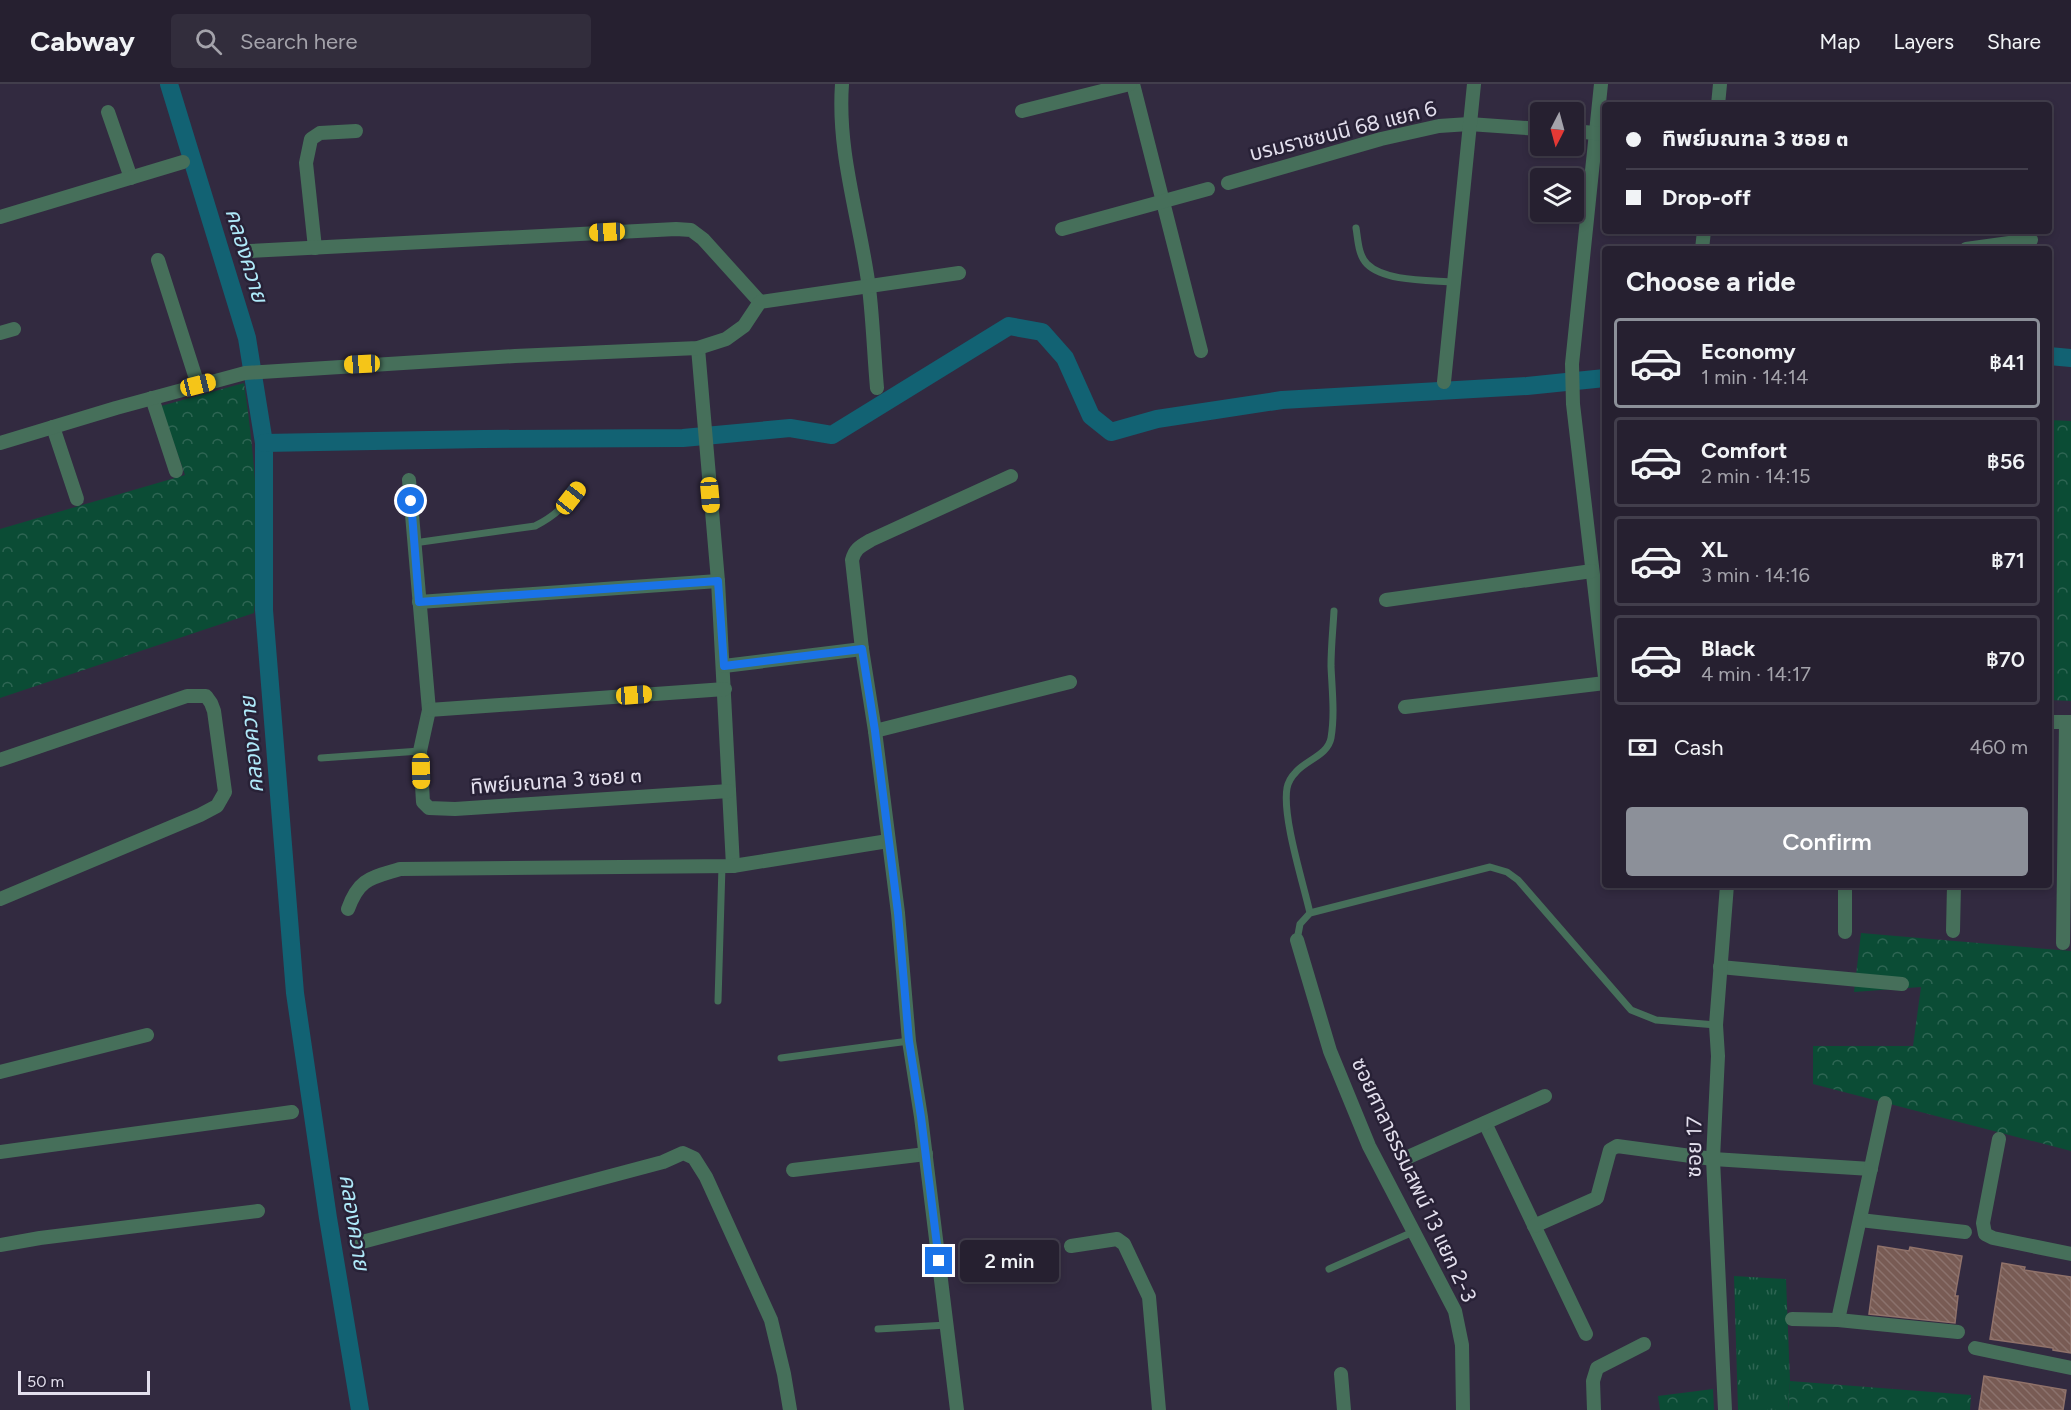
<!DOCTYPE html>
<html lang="en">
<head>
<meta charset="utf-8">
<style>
	body { margin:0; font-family:Figtree,"Noto Sans Thai",sans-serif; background:#322d3c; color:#f1f3f6; height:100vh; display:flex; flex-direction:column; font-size:22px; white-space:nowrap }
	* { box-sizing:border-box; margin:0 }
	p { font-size:20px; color:#a4a3ab }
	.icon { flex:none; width:33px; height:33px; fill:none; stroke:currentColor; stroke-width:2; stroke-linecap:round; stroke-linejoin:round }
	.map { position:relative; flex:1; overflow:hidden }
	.details { position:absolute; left:1602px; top:162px; width:450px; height:642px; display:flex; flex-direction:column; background:#262030; border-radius:6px; box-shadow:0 3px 9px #0003,0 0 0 2px #423e4c }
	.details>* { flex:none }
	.top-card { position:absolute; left:1602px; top:18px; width:450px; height:132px; border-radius:6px; box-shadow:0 3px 9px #0003,0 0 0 2px #423e4c; display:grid; align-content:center; height:132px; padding:0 24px; background:#262030 }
	.needle { width:39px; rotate:186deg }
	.fabs { position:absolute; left:1530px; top:18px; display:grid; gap:12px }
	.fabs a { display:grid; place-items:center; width:54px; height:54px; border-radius:6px; background:#262030; box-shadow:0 3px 9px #0003,0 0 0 2px #423e4c; font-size:30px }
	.scale { position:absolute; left:18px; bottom:15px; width:132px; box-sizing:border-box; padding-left:6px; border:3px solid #e3dfed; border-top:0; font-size:16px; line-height:21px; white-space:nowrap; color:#e3dfed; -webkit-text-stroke:4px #282136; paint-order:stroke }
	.end { position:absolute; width:27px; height:27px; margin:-14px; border:8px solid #1a73e8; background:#fff; box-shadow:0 0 0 3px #fff }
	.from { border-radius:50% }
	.bubble { position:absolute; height:42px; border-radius:6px; background:#262030; box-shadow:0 3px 9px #0003,0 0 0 2px #423e4c; font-size:20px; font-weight:600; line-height:42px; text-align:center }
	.car { position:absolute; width:18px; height:36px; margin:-18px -9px; border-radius:8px; box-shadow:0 0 4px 2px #0007; background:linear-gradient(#f5c518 24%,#345 0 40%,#f5c518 0 76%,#345 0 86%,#f5c518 0) }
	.top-card b { display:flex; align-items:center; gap:21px; height:57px; font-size:22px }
	.top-card b+b { border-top:2px solid #423e4c }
	.top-card i { width:15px; height:15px; background:#f1f3f6 }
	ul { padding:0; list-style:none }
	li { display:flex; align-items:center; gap:18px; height:90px; margin:0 12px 9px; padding:0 12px; border:3px solid #423e4c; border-radius:6px }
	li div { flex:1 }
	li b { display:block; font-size:22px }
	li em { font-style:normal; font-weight:600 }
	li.on { border-color:#8c9099 }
	li>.icon { width:54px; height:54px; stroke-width:1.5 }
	h2 { padding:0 24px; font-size:27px; line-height:72px }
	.pay { display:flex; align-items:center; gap:15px; height:66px; padding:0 24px; font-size:22px }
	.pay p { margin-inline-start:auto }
	.action { display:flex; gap:12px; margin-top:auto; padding:12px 24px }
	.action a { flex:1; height:69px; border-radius:6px; background:#8c9099; color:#fff; font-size:24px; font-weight:600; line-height:69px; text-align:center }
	header { display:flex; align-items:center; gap:36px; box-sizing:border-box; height:84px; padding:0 30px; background:#262030; border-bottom:2px solid #423e4c }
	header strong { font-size:28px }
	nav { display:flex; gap:33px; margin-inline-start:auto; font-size:21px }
	.search { width:420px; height:54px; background:#322d3c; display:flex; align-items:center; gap:15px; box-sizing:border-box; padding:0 21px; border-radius:6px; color:#a4a3ab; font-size:22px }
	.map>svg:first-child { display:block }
</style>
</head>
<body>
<header>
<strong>Cabway</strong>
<div class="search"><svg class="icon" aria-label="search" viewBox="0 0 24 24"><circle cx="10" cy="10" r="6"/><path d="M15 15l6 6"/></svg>Search here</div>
<nav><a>Map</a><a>Layers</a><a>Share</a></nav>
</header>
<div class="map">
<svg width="2071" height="1326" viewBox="0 0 2071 1326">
	<defs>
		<pattern id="forest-crowns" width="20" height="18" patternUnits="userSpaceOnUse" patternTransform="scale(1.5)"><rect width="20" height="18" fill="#0b4c35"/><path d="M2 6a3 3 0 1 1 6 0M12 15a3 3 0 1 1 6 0" fill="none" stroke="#2e6553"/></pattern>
		<pattern id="park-tufts" width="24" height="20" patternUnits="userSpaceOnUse" patternTransform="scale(1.5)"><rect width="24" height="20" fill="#0b4c35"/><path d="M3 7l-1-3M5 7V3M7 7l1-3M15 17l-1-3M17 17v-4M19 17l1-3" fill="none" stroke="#2e6553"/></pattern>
		<pattern id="building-back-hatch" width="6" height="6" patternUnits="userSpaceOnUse" patternTransform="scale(1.5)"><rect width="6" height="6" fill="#785b54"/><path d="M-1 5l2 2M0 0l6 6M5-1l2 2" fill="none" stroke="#8b726d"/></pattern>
	</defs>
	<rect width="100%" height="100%" fill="#322a40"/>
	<!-- forest -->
	<g fill="url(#forest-crowns)">
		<path d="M244 299C255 374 262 453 254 529L0 614V445L185 391 161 322Z"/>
		<path d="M2049 336 2071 337V617L2049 616Z"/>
		<path d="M1861 849 2071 867V1067L1813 1000V962H1913L1921 903 1854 908Z"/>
		<path d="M1790 1297 1971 1311 1970 1326H1788Z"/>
		<path d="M1713 1305 1714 1326H1660L1658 1312Z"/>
	</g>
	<!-- park -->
	<path fill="url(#park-tufts)" d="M1734 1192 1786 1195 1790 1297 1788 1326H1738Z"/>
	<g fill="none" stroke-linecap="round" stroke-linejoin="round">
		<!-- canal -->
		<g stroke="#126273" stroke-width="18">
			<path d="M169 0 247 254 264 359V526L295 909 328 1134 360 1326"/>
			<path d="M2049 272 2071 274"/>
			<path d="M264 359 483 355 683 354 790 344 832 351 1009 242 1042 248 1065 274 1091 332 1111 348 1157 335 1282 316 1527 302 1605 294"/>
		</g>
	</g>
	<!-- building -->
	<g fill="url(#building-back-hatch)" stroke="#90726a" stroke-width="1.5">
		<path d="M1878 1162 1909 1167 1910 1163 1962 1172 1955 1212H1958L1955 1239 1869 1230Z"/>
		<path d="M2002 1179 2025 1183 2024 1186 2071 1193V1269L2053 1266V1264L1990 1255Z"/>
		<path d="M1984 1292 2066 1306 2063 1326H1979Z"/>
	</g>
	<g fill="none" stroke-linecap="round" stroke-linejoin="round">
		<!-- service -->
		<g stroke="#466f5a" stroke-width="7">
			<path d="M1356 144C1358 155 1358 171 1367 180 1385 198 1430 196 1454 198"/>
			<path d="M414 459 535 442C557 431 565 421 580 402"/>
			<path d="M321 674 420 667"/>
			<path d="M1310 829C1303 798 1282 733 1287 704 1288 699 1292 692 1296 688 1306 676 1328 671 1331 654 1335 630 1332 606 1331 582 1331 563 1333 545 1334 527"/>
			<path d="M1297 856 1300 840 1310 829 1490 783 1507 788 1518 796 1631 926 1656 936 1716 941"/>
			<path d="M718 917 722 782"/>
			<path d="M781 974 909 957"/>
			<path d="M1329 1185 1413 1148"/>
			<path d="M878 1245 947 1241"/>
		</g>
		<!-- minor -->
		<g stroke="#466f5a" stroke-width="14">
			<path d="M842 0C837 70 860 135 869 204 873 237 874 271 877 304"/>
			<path d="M1133 0 1201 267"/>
			<path d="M1601 0 1572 280 1573 320 1605 593"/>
			<path d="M1718 21 1720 0"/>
			<path d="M1022 27 1130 0"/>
			<path d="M108 28 131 94"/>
			<path d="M1574 47 1604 50"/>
			<path d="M1228 99 1381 55 1439 42 1469 40 1540 45"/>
			<path d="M0 133 183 78"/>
			<path d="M1062 145 1208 105"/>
			<path d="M315 164 306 79 311 55 320 49 356 47"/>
			<path d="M1702 165 1704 147"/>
			<path d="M1966 165 2031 156"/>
			<path d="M250 167 676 145 691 146 703 155 760 218"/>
			<path d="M158 176 198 301"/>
			<path d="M0 249 14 245"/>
			<path d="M698 264 718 497 733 782"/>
			<path d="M1444 298 1474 0"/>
			<path d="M152 314 176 387"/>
			<path d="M53 343 77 415"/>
			<path d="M0 359 116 324 245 289 515 272 698 264 726 255 744 242 760 218 959 189"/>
			<path d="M409 396 429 626 420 667 423 718 429 724 455 725 729 707"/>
			<path d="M1386 516 1592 487"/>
			<path d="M419 518 718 497"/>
			<path d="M724 582 862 565"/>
			<path d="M1405 623 1605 599"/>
			<path d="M429 626 725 605"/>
			<path d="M2049 638H2071"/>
			<path d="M875 647 1070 598"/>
			<path d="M0 676 187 612H206L211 619 214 627 225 708 217 722 200 731 0 815"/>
			<path d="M1845 801V848"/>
			<path d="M348 825C359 794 371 794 400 785L733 782 888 757"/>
			<path d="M1953 847 1954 801"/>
			<path d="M1297 856 1330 967 1369 1062 1455 1227 1462 1261 1463 1326"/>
			<path d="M2063 859 2066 638"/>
			<path d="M1720 883 1902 900"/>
			<path d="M0 988 147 951"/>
			<path d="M1485 1039 1586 1250"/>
			<path d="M1999 1055 1983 1139 1985 1150 1993 1154 2071 1170"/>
			<path d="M0 1068 292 1028"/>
			<path d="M1406 1074 1545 1012"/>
			<path d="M793 1086 926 1070"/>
			<path d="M1860 1136 1965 1148"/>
			<path d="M1534 1142 1597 1114 1610 1066 1617 1062 1713 1075 1871 1085"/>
			<path d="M362 1158 663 1078 683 1069 694 1074 706 1093 771 1236 784 1290 790 1326"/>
			<path d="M0 1161 40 1154 258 1127"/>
			<path d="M1071 1162 1117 1155 1124 1160 1149 1213 1159 1326"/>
			<path d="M1792 1235 1838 1236 1958 1248"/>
			<path d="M1838 1236 1885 1019"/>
			<path d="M1975 1264 2071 1284"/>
			<path d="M1341 1290 1344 1326"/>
			<path d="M957 1326 921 1033 909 957 898 829 875 647 862 565 852 476C855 464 861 462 871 456L1011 392"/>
			<path d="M1594 1326 1593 1297 1597 1284 1644 1260"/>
			<path d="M1725 1326 1713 1075 1718 972 1716 941 1727 801"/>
		</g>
	</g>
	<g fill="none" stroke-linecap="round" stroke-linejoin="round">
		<!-- route -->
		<path stroke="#1a73e8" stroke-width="8" d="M411 417 419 518 718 497 724 582 862 565 875 647 898 829 909 957 921 1033 939 1177"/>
	</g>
	<g text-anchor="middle" stroke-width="5" stroke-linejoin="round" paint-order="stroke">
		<!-- street labels -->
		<g font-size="21" fill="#e3dfed" stroke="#282136">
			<text transform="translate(1343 47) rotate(-14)" y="7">บรมราชชนนี 68 แยก 6</text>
			<text transform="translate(556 697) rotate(-4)" y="7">ทิพย์มณฑล 3 ซอย ๓</text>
			<text transform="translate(1694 1063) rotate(-89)" y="7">ซอย 17</text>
			<text transform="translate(1414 1096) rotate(65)" y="7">ซอยศาลาธรรมสพน์ 13 แยก 2-3</text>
		</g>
		<!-- water labels -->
		<g font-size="22" font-style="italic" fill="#afe9f9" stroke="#282136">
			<text transform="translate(247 171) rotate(73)" y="8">คลองควาย</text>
			<text transform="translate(251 661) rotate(-95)" y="8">คลองควาย</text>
			<text transform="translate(355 1138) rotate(81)" y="8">คลองควาย</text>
		</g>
	</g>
</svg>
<div class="fabs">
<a><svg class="needle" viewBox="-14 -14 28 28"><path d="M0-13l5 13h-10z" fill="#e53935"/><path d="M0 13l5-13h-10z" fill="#a4a3ab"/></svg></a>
<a><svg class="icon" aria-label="layers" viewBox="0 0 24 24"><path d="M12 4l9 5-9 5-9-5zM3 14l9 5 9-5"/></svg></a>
</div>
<div class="scale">50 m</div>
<i class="end from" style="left:411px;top:417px"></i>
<i class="end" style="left:939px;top:1177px"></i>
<div class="bubble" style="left:960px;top:1156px;width:99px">2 min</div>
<i class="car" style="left:607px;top:148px;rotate:267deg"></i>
<i class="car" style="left:362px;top:280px;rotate:267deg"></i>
<i class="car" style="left:198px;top:301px;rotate:76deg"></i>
<i class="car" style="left:710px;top:411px;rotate:175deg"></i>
<i class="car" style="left:571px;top:414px;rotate:38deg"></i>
<i class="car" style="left:634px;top:611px;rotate:86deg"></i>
<i class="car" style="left:421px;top:687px;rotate:179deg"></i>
<div class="top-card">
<b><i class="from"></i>ทิพย์มณฑล 3 ซอย ๓</b>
<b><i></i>Drop-off</b>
</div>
<section class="details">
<h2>Choose a ride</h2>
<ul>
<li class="on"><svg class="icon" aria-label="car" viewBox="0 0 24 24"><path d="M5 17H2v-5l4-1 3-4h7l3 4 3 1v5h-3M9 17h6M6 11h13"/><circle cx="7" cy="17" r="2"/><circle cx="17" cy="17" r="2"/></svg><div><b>Economy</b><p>1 min · 14:14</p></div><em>฿41</em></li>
<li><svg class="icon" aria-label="car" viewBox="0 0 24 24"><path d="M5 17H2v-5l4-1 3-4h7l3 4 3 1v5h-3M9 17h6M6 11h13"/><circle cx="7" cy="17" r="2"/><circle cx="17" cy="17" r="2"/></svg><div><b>Comfort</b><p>2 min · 14:15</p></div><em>฿56</em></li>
<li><svg class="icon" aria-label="car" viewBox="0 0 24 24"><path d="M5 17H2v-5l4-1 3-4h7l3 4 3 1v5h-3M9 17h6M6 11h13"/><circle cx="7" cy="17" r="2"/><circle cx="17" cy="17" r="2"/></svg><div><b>XL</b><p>3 min · 14:16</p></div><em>฿71</em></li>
<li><svg class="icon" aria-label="car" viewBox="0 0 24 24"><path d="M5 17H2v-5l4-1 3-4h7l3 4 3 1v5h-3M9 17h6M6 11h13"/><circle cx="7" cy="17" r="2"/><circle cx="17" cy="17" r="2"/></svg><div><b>Black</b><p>4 min · 14:17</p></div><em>฿70</em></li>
</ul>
<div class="pay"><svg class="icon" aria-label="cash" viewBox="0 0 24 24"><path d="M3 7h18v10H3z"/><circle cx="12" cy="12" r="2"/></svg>Cash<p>460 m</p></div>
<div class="action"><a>Confirm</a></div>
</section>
</div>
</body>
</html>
